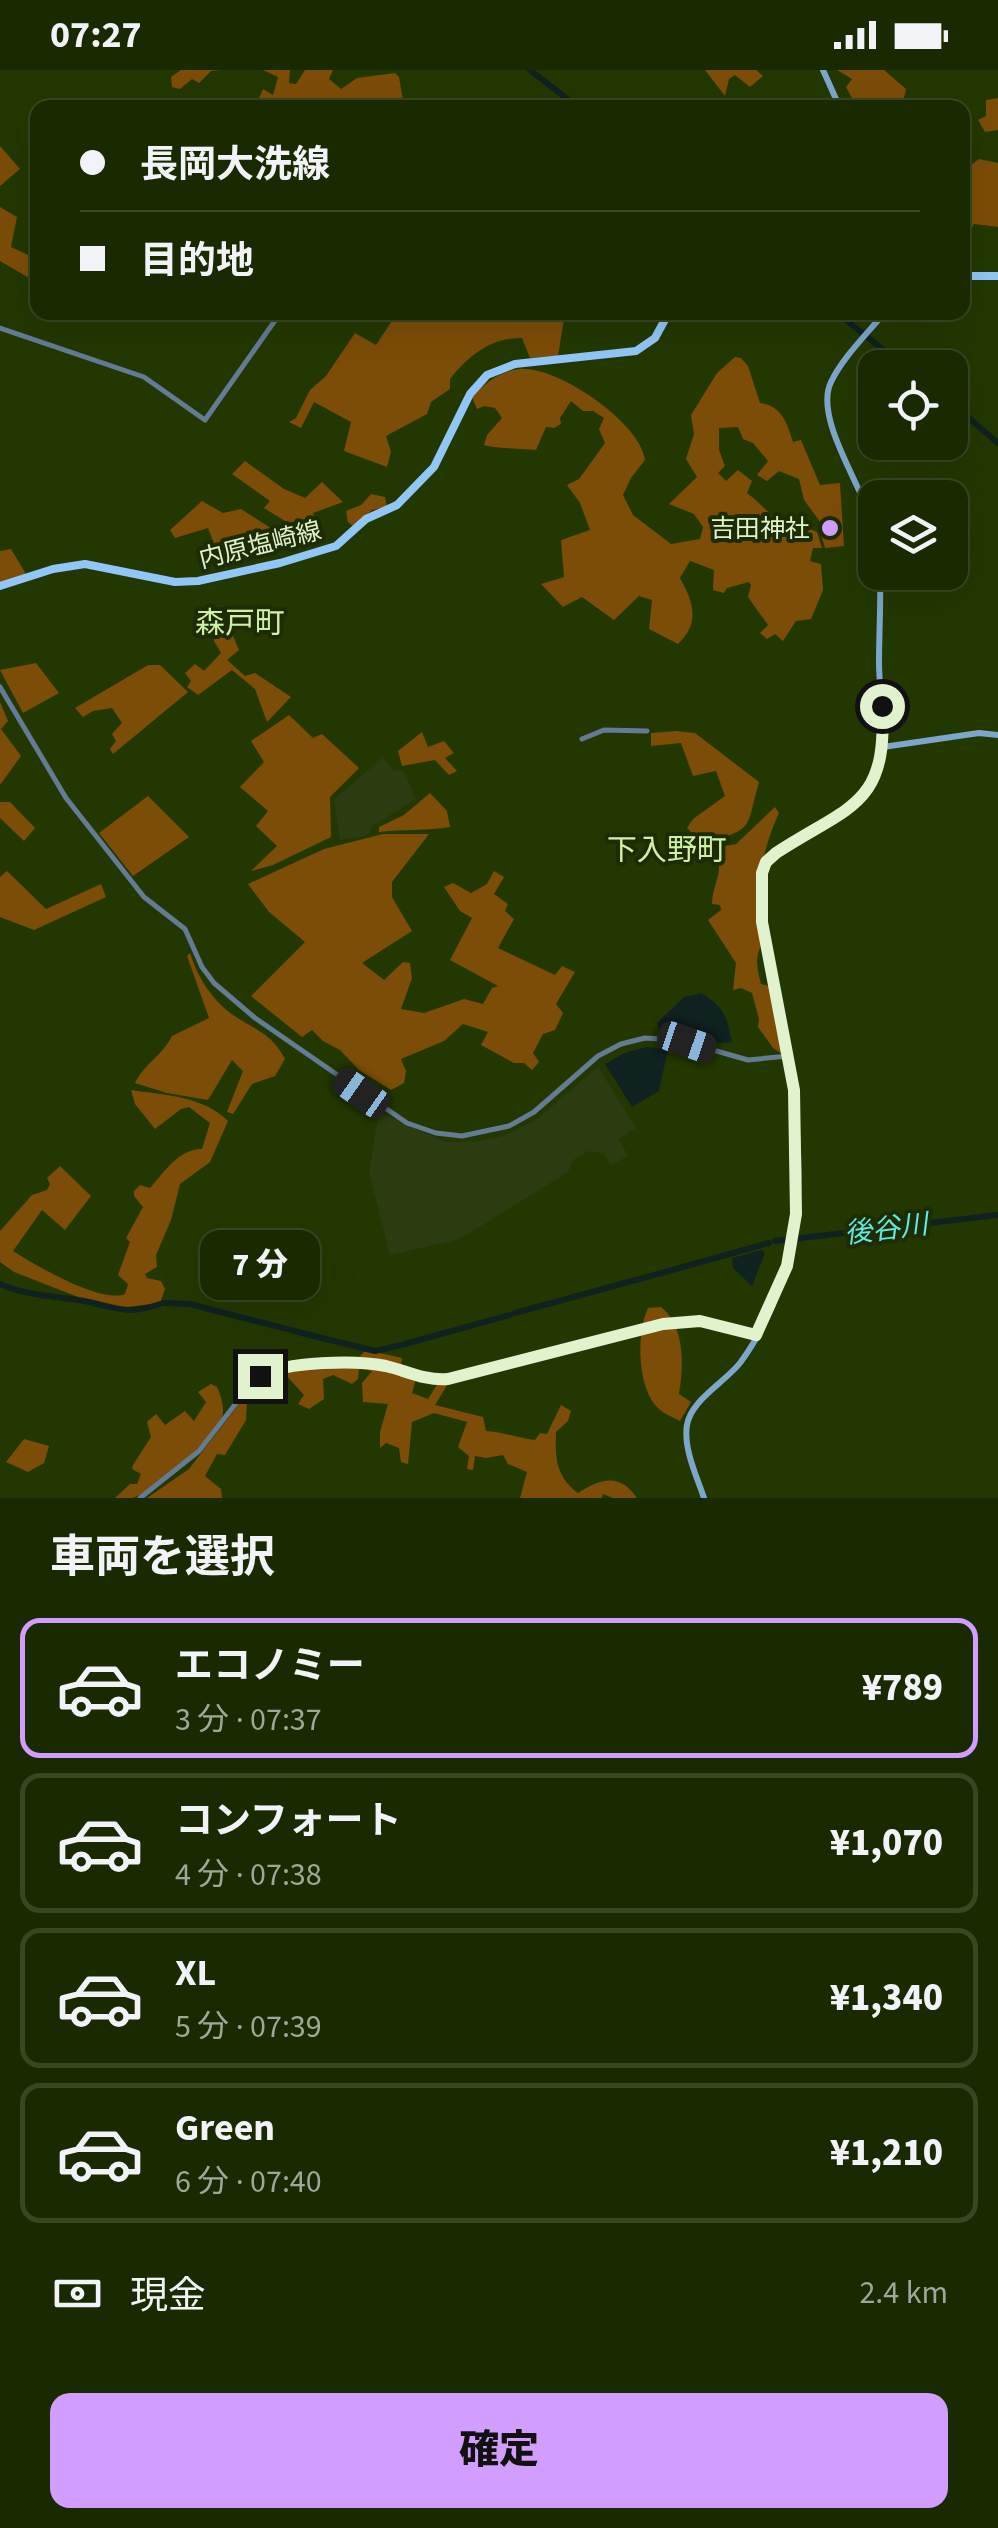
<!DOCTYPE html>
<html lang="ja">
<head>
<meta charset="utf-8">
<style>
	body { margin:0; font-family:"Source Sans 3","Noto Sans JP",sans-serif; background:#27360f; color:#f1f3f6; height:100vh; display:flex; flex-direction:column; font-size:38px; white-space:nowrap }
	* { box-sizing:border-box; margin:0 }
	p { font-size:32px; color:#9fa799 }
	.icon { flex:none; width:55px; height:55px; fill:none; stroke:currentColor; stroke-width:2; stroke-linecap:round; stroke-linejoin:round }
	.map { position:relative; height:1428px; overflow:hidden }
	.drawer { display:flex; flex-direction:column; background:#1a2a00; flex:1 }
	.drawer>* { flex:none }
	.hud { position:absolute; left:30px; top:30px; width:940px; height:220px; border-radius:20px; box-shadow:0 10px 40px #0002,0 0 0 2px #384622; display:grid; align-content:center; height:220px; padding:0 50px; background:#1a2a00 }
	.tools { position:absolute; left:858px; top:280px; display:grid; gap:20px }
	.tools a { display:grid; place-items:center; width:110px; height:110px; border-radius:20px; background:#1a2a00; box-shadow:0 10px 40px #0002,0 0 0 2px #384622; font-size:50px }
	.end { position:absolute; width:45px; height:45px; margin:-22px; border:12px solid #e1f3cd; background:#111; box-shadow:0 0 0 5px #111 }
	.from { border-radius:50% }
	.bubble { position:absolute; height:70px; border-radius:20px; background:#1a2a00; box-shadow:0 10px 40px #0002,0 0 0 2px #384622; font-size:32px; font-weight:800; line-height:70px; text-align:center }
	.car { position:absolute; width:30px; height:60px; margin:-30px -15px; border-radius:12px; box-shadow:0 0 8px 2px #0007; background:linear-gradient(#222 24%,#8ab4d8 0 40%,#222 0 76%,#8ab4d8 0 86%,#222 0) }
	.hud b { display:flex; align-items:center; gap:35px; height:95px; font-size:38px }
	.hud b+b { border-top:2px solid #384622 }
	.hud i { width:25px; height:25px; background:#f1f3f6 }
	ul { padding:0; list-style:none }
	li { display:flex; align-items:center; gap:30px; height:140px; margin:0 20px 15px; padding:0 30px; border:5px solid #384622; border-radius:20px }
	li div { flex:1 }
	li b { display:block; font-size:38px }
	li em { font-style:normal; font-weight:800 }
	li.selected { border-color:#d19dfe }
	li>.icon { width:90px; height:90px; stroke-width:1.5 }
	h2 { padding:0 50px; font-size:45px; line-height:120px }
	.pay { display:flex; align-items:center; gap:25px; height:110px; padding:0 50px; font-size:38px }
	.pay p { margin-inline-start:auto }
	.primary-button { display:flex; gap:20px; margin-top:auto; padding:20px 50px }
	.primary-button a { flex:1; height:115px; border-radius:20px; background:#d19dfe; color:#111; font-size:40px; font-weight:800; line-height:115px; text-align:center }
	.status { display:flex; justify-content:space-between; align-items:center; height:70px; padding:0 50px; background:#1a2a00; direction:ltr }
	.status svg { height:28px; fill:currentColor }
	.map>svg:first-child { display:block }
</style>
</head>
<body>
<div class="status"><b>07:27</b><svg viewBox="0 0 49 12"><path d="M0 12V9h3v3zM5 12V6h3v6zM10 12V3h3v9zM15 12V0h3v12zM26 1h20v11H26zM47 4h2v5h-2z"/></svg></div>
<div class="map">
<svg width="998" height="1428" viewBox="0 0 998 1428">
	<rect width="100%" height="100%" fill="#233800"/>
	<!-- built -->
	<g fill="#2b3c11">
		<path d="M383 688 394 701 403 700 416 729 371 757 370 763 364 766 340 770 334 729Z"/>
		<path d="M598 997 636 1058 619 1069 628 1086 611 1095 604 1084 589 1081 573 1090 568 1102 460 1169 390 1185 369 1102 378 1046 381 1043 445 1072H475L504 1066 537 1049Z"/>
	</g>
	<!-- forest -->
	<g fill="#7c4d07">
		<path d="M181 0H221L211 1 199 13 192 9 180 19 172 17 171 7Z"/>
		<path d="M263 0H290L289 13 296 14 305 0H333L329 9 341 19 357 8 395 3 399 7 404 37H261L258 30 263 19 273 25 278 7Z"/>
		<path d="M705 0H756L763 6 750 17 735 5 729 9 725 26Z"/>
		<path d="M837 0H884L906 19 902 37 855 34 846 17 852 9Z"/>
		<path d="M998 28V60L985 62 978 50 986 46V30Z"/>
		<path d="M0 76 20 99 0 116Z"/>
		<path d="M979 89 998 93V157L974 154 968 165H963V101Z"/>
		<path d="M0 137 17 147 11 177 37 189 36 212 0 191Z"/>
		<path d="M397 243H565L558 286 530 288 522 268C490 268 470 285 450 309V319L431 332 427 344 386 366 391 382 387 397 344 381 351 352 314 332 301 358 289 352 296 348 310 320 326 306 355 263 376 275Z"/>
		<path d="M735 287 741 288 748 296 760 333C782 336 787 353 793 372L801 370 820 415 840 413 844 476 825 478 820 461 821 453 804 430 799 409 779 401 767 411 757 405 768 391 753 373 743 369 738 357 719 358V380L725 396 718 403 726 411 738 400 752 411 747 423C769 440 777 455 801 469L810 459 817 462 822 478H813L810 491 821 494 823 520 811 549 796 551 783 571 775 564 767 569 760 563 768 555 748 527 751 515 749 512 727 518 724 523 713 520 714 500 690 491 680 508C694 533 700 553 678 574L649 559 652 530 639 526 614 550 582 527 563 537 541 514 564 507 561 470 590 460 580 433 567 415 579 409 605 373 599 359 604 348 593 341H583L571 331 560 348 561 354 554 358 546 357 536 380C526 379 491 378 484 375L487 365 502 348 495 338 484 336 477 339 472 327C485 313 499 302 519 299 557 295 641 353 645 390L631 408 623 425 633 445 671 474 700 469 703 457 694 444 669 434 697 407 686 389 694 364 691 345 717 303Z"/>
		<path d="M245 391 284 419 305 428 322 412 343 432 313 443 318 458 306 464 264 438 270 431 232 404Z"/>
		<path d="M371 424 385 427 387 437 372 440 354 457 348 452 346 441 361 435Z"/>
		<path d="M202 431 223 443 241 439 297 475 288 479 264 467 251 472 241 464 231 473 240 488 228 490 215 476 208 458 175 468 170 460Z"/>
		<path d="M11 479 26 504 0 514V481Z"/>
		<path d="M221 557 230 559 239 580 227 590 245 606 255 603 291 627 267 652 255 619 232 600 198 625 187 617 191 611 185 603 195 594 204 601 221 583 214 571 215 561Z"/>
		<path d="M36 593 59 623 23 643 0 600Z"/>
		<path d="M148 595H160L188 622 113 684 110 679 116 671 112 664 122 653 112 638 93 641 83 647 75 638Z"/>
		<path d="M0 632 8 651 1 659 21 686 0 715Z"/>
		<path d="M289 645 313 668 322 664 359 698 330 727 331 767 273 795 251 801 277 776 256 756 268 741 240 717 264 692 251 671Z"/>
		<path d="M676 661 695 663 759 712C745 761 756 757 704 774L687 758 693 749 725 726 716 701 693 706 681 673 651 676V663Z"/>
		<path d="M422 662 428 677 444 671 454 683 445 688 457 701 449 705 435 690 402 696 398 681Z"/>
		<path d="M430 723 447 741 450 757C428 761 403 759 379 762V757L404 745Z"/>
		<path d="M148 726 189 767 133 806 99 763Z"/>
		<path d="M0 732H10L35 758 24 771 0 748Z"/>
		<path d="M775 737 779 743C759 786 755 828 761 876 754 888 758 901 761 914L769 916 782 984 773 978 758 957 759 949 752 923 741 918 733 920 736 893 708 850 721 840 720 835 712 834C712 812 729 797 710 779L736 774Z"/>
		<path d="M383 764H429L392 812V827L412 861 362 893 384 910 403 892 410 893 412 908 401 939 424 943 464 929 483 934 492 918 498 916 450 890 472 848 460 841 444 817 453 813 471 823 487 814 494 801 504 807 494 824 508 834 505 841 514 849 498 878 555 905 562 896 575 902 556 934 563 943 555 960 543 964 533 983 539 992 532 1000 524 993H514L481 975 488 962 463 954 444 971 401 989 406 1001 404 1013 391 1020 359 1000 340 980 323 971 312 960 302 967 251 926 305 872 269 842 248 814 324 779Z"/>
		<path d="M7 801 46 839 101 814 106 827 34 860 0 847V807Z"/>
		<path d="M190 883C197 905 207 922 224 938 247 958 270 959 285 989L275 1006 252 1014 233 1044 227 1042 243 1001 232 990 208 1030 167 1023 135 1013C145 993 162 986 172 966L209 948 187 886Z"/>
		<path d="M131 1020C164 1025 203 1026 228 1051L210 1092 180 1114 171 1150 156 1185 157 1197 145 1204 147 1208 161 1211 165 1219 160 1233 109 1239 14 1202 0 1192V1161L32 1125 47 1120 50 1114 47 1108 60 1096 91 1126 65 1160 42 1140 13 1181C35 1195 101 1234 125 1224L128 1214 118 1205 130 1172 126 1168 143 1137 134 1126V1121L140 1115 150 1118C164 1102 179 1079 202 1079L210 1053 189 1037 181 1039 155 1059 135 1034Z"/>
		<path d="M661 1237C685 1256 684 1296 679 1324L691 1332 680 1351C673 1347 664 1344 659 1339 637 1320 636 1262 648 1238Z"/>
		<path d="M366 1280 402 1288 401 1297 355 1291Z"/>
		<path d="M362 1296 380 1298 416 1309 412 1323 428 1329 438 1313 449 1312 435 1335 483 1347 486 1361C503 1362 518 1368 535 1370L540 1363 547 1364 561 1335 571 1341 568 1351 556 1362C555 1388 556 1407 578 1423 601 1408 620 1403 637 1428H613L603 1424 602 1428H520L527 1402 508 1394 503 1385 486 1388 475 1386 473 1400 467 1399 469 1386 458 1377 467 1352 434 1343 412 1352 408 1394 401 1392 399 1378 386 1373 380 1378V1362L388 1334 363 1332 362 1313 372 1301 359 1299 358 1309 352 1314 333 1305 323 1309 324 1329 309 1339 298 1334 304 1325 285 1304 266 1312 247 1330 246 1350 225 1385 217 1384 205 1406 221 1419 222 1428H147L189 1399 252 1317C282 1292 325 1299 362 1296Z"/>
		<path d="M211 1314 217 1317C221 1325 225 1339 222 1348 214 1369 152 1424 132 1428 126 1428 121 1428 115 1428L130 1414H137L141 1404 132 1399 133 1395 151 1367 147 1352 156 1344 165 1355 185 1341 194 1351 206 1332 198 1322Z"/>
		<path d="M24 1369 49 1376 44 1393 28 1402 6 1392Z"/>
	</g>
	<!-- water -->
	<g fill="#0f2220">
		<path d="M702 923C726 940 726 945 732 972 706 976 686 961 659 959L657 953 684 927Z"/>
		<path d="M647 977 668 979 659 1021 632 1037 605 994 627 982Z"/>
		<path d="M762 1180 765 1183 752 1216 733 1198 732 1188Z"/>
	</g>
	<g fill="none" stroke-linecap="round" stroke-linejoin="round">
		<!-- river -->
		<g stroke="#0f2220" stroke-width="6">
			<path d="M530 0 579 38"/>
			<path d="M836 242 906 298"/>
			<path d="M950 332 998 373"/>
			<path d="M775 1171 998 1145"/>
			<path d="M658 1204 769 1173"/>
			<path d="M0 1214C27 1226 55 1226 84 1231 115 1237 126 1246 160 1234"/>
			<path d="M163 1233 190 1234 314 1266"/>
			<path d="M515 1243 654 1205"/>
			<path d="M318 1267 375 1281 402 1275"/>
			<path d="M405 1274 510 1245"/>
		</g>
		<!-- tertiary -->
		<g stroke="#637b94" stroke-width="5">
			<path d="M0 258 144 307 205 350 281 242"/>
			<path d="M0 617 66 728 144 827 185 859 202 897 214 913 255 948 407 1053 436 1063 462 1066 509 1056 534 1042 598 986 621 974 645 968 678 970 748 990 788 986"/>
			<path d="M582 669 604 660 647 661"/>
			<path d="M140 1428 199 1381 251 1314 275 1299 372 1294 431 1309H448L663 1254 700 1251 756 1265"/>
		</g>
		<!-- secondary -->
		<g stroke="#7ea6cc" stroke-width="6">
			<path d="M823 0 840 38"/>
			<path d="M875 460C865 420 813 349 831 312 843 287 867 264 885 242"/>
			<path d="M883 677 979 663 998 665"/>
			<path d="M704 1428C697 1407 683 1378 687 1355 691 1330 725 1312 740 1293 764 1261 784 1214 792 1176 806 1112 795 1013 781 950 771 904 752 849 763 801 770 771 852 747 872 712 893 677 879 632 879 593 879 563 881 533 880 502"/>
		</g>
		<!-- primary -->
		<g stroke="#93c6f8" stroke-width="8">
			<path d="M962 206H998"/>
			<path d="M0 516 53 499 85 494 175 512 198 511 280 493 336 476 366 449 397 435 434 397 470 324 487 305 515 294 636 281 655 268 669 242"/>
		</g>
	</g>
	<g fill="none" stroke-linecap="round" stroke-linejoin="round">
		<!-- route -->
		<path stroke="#e1f3cd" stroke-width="12" d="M260 1306C287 1291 356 1290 386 1296 407 1301 425 1311 448 1309L663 1254 700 1251 756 1265 787 1196 796 1144 794 1020 762 852V803L766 792 776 783C849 735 888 737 882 636"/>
	</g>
	<!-- markers -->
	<circle fill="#d19dfe" stroke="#1d2c05" stroke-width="4" cx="830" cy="458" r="10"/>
	<g text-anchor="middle" stroke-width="8" stroke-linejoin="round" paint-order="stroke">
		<!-- poi labels -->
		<g font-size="25" fill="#e1f3cd" stroke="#1d2c05" text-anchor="end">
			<text x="810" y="467">吉田神社</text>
		</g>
		<!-- street labels -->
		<g font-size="25" fill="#e1f3cd" stroke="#1d2c05">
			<text transform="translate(260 474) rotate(-14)" y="9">内原塩崎線</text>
		</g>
		<!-- water labels -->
		<g font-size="28" font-style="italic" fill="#5deae0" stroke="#1d2c05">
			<text transform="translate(886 1158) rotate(-7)" y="10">後谷川</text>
		</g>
		<!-- quarter labels -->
		<g font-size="30" fill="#cef1a5" stroke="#1d2c05">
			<text x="240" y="563">森戸町</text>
			<text x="667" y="790">下入野町</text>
		</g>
	</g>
</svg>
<div class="tools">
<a><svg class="icon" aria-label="locate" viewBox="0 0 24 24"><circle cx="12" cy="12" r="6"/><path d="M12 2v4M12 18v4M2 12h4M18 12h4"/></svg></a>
<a><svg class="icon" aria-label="layers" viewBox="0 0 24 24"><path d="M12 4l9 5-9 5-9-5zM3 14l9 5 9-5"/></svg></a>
</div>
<i class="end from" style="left:882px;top:636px"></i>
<i class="end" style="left:260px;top:1306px"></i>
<div class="bubble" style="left:200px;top:1160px;width:120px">7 分</div>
<i class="car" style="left:687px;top:972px;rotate:109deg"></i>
<i class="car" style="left:361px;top:1023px;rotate:305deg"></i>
<div class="hud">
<b><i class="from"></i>長岡大洗線</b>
<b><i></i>目的地</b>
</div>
</div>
<section class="drawer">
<h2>車両を選択</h2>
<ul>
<li class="selected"><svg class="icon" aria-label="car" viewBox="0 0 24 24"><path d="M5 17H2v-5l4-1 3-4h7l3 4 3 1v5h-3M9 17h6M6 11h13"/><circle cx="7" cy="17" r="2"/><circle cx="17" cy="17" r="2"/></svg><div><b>エコノミー</b><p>3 分 · 07:37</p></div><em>¥789</em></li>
<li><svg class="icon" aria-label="car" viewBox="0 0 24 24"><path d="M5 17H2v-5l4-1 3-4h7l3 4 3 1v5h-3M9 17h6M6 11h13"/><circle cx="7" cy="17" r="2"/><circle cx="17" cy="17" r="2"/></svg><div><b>コンフォート</b><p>4 分 · 07:38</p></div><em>¥1,070</em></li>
<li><svg class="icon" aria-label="car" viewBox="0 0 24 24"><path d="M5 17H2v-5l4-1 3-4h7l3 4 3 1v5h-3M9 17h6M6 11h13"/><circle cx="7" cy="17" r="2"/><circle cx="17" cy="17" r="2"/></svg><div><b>XL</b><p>5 分 · 07:39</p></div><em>¥1,340</em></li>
<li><svg class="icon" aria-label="car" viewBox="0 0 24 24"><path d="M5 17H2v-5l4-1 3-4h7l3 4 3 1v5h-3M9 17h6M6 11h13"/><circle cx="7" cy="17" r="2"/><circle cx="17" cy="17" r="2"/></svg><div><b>Green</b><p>6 分 · 07:40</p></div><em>¥1,210</em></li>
</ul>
<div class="pay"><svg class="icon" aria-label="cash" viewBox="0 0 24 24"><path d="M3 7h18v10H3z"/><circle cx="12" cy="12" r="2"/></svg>現金<p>2.4 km</p></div>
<div class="primary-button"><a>確定</a></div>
</section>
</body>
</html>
